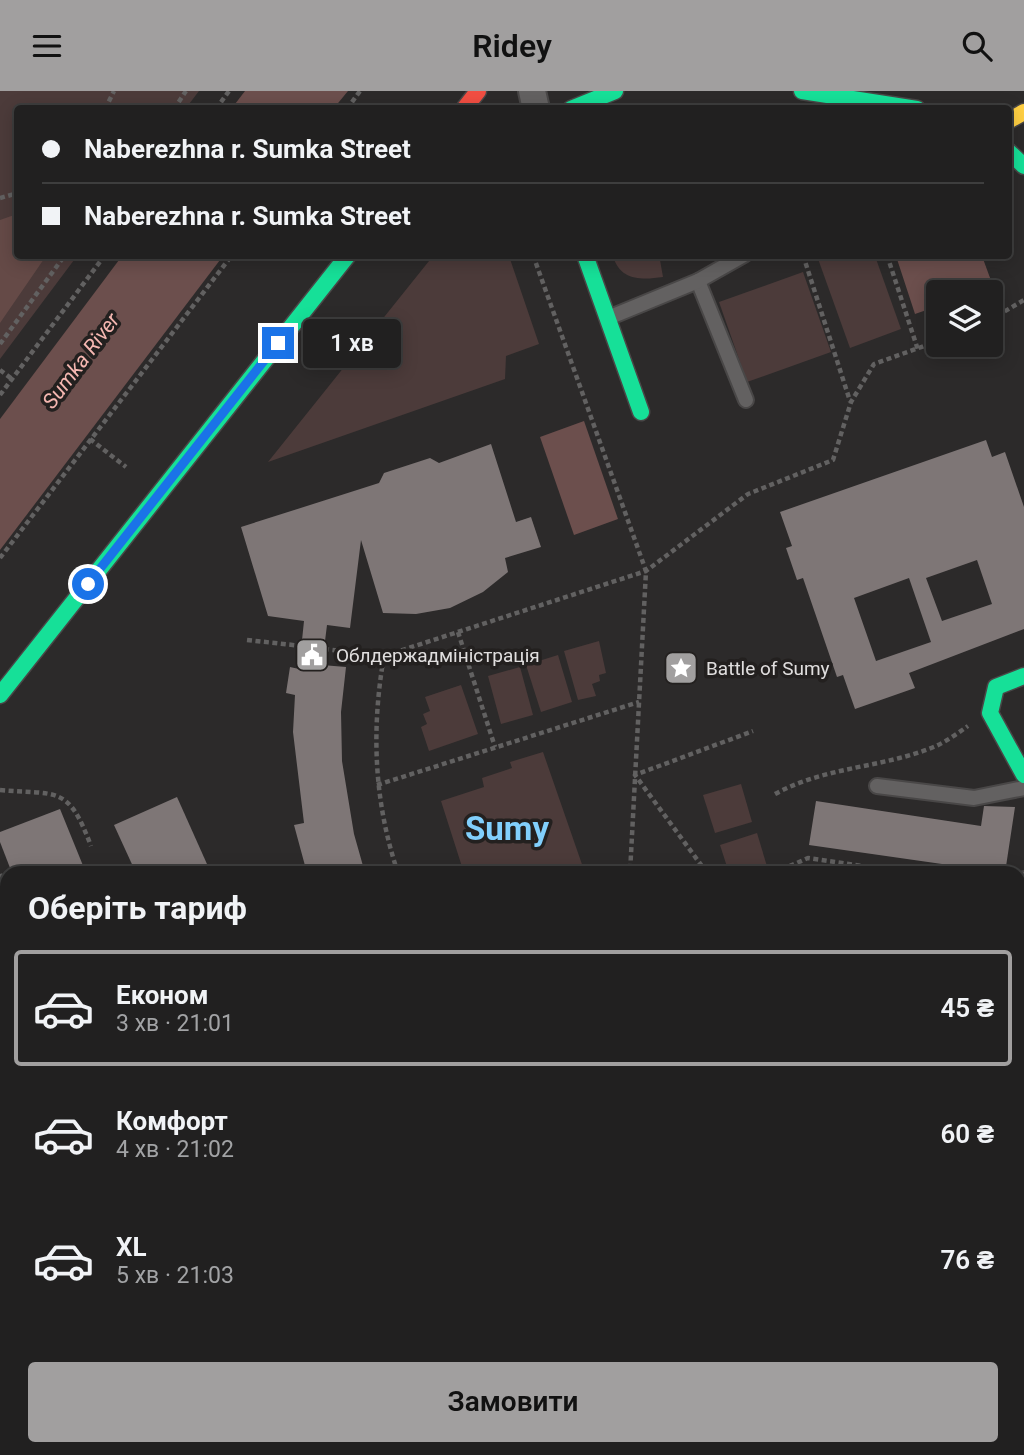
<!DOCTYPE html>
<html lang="uk">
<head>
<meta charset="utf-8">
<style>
	body { margin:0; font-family:Roboto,sans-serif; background:#292829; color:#f1f3f6; height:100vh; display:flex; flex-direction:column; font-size:26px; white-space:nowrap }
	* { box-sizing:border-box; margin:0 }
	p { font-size:23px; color:#a2a3a5 }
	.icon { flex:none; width:38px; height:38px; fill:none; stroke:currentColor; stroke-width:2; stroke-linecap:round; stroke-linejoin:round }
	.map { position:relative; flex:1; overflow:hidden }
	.details { position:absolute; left:0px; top:775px; width:1026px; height:590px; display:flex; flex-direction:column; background:#212020; border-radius:21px 21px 0 0; box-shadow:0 4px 18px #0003,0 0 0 2px #3e3e3e }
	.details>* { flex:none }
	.top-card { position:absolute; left:14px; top:14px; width:998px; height:154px; border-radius:7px; box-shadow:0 4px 18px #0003,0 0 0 2px #3e3e3e; display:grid; align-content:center; height:154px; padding:0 28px; background:#212020 }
	.fabs { position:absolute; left:926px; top:189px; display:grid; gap:14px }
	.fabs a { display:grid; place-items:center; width:77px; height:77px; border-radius:7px; background:#212020; box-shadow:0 4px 18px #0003,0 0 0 2px #3e3e3e; font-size:35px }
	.end { position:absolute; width:32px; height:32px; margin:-16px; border:9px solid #1a73e8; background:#fff; box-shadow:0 0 0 4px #fff }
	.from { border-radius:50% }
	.bubble { position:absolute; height:49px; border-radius:7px; background:#212020; box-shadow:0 4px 18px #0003,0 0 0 2px #3e3e3e; font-size:23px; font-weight:600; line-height:49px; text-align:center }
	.top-card b { display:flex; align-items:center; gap:24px; height:66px; font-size:26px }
	.top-card b+b { border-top:2px solid #3e3e3e }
	.top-card i { width:18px; height:18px; background:#f1f3f6 }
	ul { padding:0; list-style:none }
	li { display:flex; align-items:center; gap:21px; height:116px; margin:0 14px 10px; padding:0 14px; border:4px solid transparent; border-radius:7px }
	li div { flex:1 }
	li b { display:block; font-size:26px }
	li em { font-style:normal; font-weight:600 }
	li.selected { border-color:#a19f9f }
	li>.icon { width:63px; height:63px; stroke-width:1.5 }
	h2 { padding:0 28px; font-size:32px; line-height:84px }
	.cta { display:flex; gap:14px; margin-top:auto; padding:14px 28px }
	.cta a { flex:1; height:80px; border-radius:7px; background:#a19f9f; color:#111; font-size:28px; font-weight:600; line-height:80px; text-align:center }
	header { display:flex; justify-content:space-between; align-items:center; height:91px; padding:0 28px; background:#a19f9f; color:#111; font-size:32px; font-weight:600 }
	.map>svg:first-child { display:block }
</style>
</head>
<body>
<header><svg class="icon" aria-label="menu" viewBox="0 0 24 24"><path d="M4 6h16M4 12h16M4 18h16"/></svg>Ridey<svg class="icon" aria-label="search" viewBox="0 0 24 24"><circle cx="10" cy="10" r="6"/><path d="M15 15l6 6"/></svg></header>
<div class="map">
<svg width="1024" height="1364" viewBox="0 0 1024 1364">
	<rect width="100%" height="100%" fill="#2c2a2a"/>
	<!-- green -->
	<g fill="#4c3b3a">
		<path d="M0 0H199L186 17 18 18V164L77 165 0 268Z"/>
		<path d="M433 165H509L539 253 506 265 505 288 268 371Z"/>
		<path d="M613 165V164L674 165 660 169 663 186C642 189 620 190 613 165Z"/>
		<path d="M817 165H875L901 238 850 257Z"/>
		<path d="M803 181 831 261 747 291 719 211Z"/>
		<path d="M599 550 606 582 599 584 600 590 592 593 596 605 578 609 564 560Z"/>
		<path d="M558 564 572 611 541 621 526 574Z"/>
		<path d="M520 576 533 624 501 633 488 585Z"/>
		<path d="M461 594 478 643 429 660 421 636 427 633 423 623 430 620 425 606Z"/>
		<path d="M543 661 585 782H464L441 710 484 696 482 687 512 677 510 671Z"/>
		<path d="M741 693 752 731 715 742 703 704Z"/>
		<path d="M757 742 769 782H729L720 754Z"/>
		<path d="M0 809 7 827V902L0 900Z"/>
	</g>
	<!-- forest -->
	<path fill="#654a47" d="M17 123 18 164 46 165 0 232V129Z"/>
	<!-- water -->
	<g fill="#6c4f4d">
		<path d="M245 0H348L334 17H232Z"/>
		<path d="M122 165H223L0 459V328Z"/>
		<path d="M896 165H982L993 195 977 201H938V215L915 223Z"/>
		<path d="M584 330 618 428 574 444 540 346Z"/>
	</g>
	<!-- building -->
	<g fill="#7e7676" fill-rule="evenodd">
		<path d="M986 349 992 366 1005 361 1024 416V538L909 582 915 597 855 618 843 584 837 586 803 487 797 489 786 457 792 455 780 421ZM977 469 992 513 942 530 926 487ZM909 487 931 551 876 570 854 507Z"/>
		<path d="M491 353 516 431 531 426 541 456 505 467 508 481 483 501 450 517 416 523 383 522 361 449 350 537 327 534 322 574 346 576 341 621 342 670 354 743 365 782H307L294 734 304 732 293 641 295 604 286 602 290 576 299 578 304 530 268 525 241 436 379 392 384 382 430 367 439 372Z"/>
		<path d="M177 706 211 782H136L114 734Z"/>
		<path d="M816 710 981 735 984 715 1015 716 1005 782 809 754Z"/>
		<path d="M60 718 86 782H12L0 751V741Z"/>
	</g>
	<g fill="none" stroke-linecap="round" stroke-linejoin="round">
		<defs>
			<g id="lane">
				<path d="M698 190 746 309"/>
				<path d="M608 227 698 190 744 164"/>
				<path d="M877 695 974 707 1024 697"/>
				<path d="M1018 792 1024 788"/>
				<path d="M0 1113 7 1132"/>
				<path d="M1018 1151 1024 1148"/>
				<path d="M0 1348 6 1364"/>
				<path d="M84 1358 86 1364"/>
				<path d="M454 1358 456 1364"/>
				<path d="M218 1364 236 1358"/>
			</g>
			<g id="street">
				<path d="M532 0 536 18"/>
				<path d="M0 938 7 940"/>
				<path d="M361 1358 364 1364"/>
				<path d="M723 1358 725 1364"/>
				<path d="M947 1358 949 1364"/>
				<path d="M1019 1364 1024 1362"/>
			</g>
			<g id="fast">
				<path d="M802 0 917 18"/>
				<path d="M571 18 615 0"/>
				<path d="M1008 60 1024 75"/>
				<path d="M585 164 641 321"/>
				<path d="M1024 585 996 596 990 622 1024 684"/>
				<path d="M0 604 348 164"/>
			</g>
			<path id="slow" d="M1008 30 1024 21"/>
			<path id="jam" d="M464 18 478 0"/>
		</defs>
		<!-- lane casing -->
		<use href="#lane" stroke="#494747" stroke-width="18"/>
		<!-- street casing -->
		<use href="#street" stroke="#494747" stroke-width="30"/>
		<!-- fast casing -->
		<use href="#fast" stroke="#494747" stroke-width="19"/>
		<!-- slow casing -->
		<use href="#slow" stroke="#494747" stroke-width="19"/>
		<!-- jam casing -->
		<use href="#jam" stroke="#494747" stroke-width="19"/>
		<!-- path -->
		<g stroke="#626161" stroke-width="4.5" stroke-dasharray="5 3.5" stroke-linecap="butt">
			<path d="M105 18 114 0"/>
			<path d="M174 18 186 0"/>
			<path d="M216 18 229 0"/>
			<path d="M347 18 360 0"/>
			<path d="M0 107 18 102"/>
			<path d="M533 164 646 480 630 782"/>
			<path d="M803 164 850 310"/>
			<path d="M887 164 918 259"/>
			<path d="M990 229 1024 209"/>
			<path d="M0 253 65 164"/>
			<path d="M0 279 12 288"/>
			<path d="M0 304 105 164"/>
			<path d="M90 348 126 376"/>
			<path d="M0 467 232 164"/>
			<path d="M458 541 495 656"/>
			<path d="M247 549 302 555"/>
			<path d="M324 558 384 565"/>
			<path d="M377 694 639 611"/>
			<path d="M0 699C59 704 68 694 91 755"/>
			<path d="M775 703C826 675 884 677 936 655 947 650 958 642 968 635"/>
			<path d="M398 782C374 711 371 639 384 565L646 480 748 403 833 369 851 311 874 273 938 250"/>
			<path d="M707 782 635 684 753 640"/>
			<path d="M774 782 808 767 911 782"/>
			<path d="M0 783 7 801"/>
			<path d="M0 984 7 982"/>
			<path d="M326 1358 328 1364"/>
			<path d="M807 1358 809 1364"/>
		</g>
		<!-- lane -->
		<use href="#lane" stroke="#636161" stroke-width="14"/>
		<!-- street -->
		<use href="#street" stroke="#636161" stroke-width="26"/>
		<!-- fast -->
		<use href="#fast" stroke="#16e098" stroke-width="16"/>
		<!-- slow -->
		<use href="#slow" stroke="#ffcf43" stroke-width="16"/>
		<!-- jam -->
		<use href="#jam" stroke="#f24e42" stroke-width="16"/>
	</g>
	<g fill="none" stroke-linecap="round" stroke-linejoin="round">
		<!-- route -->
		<path stroke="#1a73e8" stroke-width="9" d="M88 493 278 252"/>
	</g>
	<!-- icons -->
	<defs>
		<symbol id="civic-square" viewBox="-11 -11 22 22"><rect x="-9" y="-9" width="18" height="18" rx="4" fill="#a19f9f" stroke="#23201f"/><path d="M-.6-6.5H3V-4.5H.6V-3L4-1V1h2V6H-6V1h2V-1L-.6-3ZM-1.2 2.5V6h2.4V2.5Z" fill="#fff"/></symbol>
		<symbol id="sight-square" viewBox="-11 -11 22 22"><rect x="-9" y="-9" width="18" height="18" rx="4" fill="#a19f9f" stroke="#23201f"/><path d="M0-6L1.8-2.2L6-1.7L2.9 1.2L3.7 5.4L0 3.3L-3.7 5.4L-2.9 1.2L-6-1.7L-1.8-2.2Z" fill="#fff"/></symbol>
	</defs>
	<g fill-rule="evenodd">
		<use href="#civic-square" x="293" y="545" width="38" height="38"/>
		<use href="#sight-square" x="662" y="558" width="38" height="38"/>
	</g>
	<g text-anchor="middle" stroke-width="7" stroke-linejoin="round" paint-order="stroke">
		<!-- poi labels -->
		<g font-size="19" fill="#e0dede" stroke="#23201f" text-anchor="start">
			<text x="336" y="571">Облдержадміністрація</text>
			<text x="706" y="584">Battle of Sumy</text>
		</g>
		<!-- water labels -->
		<g font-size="21" font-style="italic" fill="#f5b7b1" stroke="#23201f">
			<text transform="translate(81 270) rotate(-53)" y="7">Sumka River</text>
		</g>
		<!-- town labels -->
		<g font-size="33" font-weight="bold" fill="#81cffc" stroke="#23201f">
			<text x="507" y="749">Sumy</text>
		</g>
	</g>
</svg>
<div class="fabs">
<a><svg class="icon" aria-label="layers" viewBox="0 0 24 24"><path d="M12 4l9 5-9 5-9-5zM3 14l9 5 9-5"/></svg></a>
</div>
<i class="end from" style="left:88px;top:493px"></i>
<i class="end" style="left:278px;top:252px"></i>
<div class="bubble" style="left:303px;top:228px;width:98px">1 хв</div>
<div class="top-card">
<b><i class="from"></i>Naberezhna r. Sumka Street</b>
<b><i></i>Naberezhna r. Sumka Street</b>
</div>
<section class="details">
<h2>Оберіть тариф</h2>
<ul>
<li class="selected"><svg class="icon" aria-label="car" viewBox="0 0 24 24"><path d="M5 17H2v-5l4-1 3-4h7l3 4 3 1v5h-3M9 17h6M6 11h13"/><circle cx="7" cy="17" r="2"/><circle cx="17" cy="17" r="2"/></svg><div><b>Економ</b><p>3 хв · 21:01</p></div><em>45 ₴</em></li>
<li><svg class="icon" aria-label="car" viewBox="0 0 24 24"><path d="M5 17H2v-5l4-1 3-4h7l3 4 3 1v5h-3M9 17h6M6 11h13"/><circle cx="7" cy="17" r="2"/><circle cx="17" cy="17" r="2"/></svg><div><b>Комфорт</b><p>4 хв · 21:02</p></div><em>60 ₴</em></li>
<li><svg class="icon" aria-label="car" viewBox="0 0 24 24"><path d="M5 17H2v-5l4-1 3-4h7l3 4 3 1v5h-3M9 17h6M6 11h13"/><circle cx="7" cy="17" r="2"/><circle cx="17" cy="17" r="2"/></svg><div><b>XL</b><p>5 хв · 21:03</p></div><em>76 ₴</em></li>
</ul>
<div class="cta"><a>Замовити</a></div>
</section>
</div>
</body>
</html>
